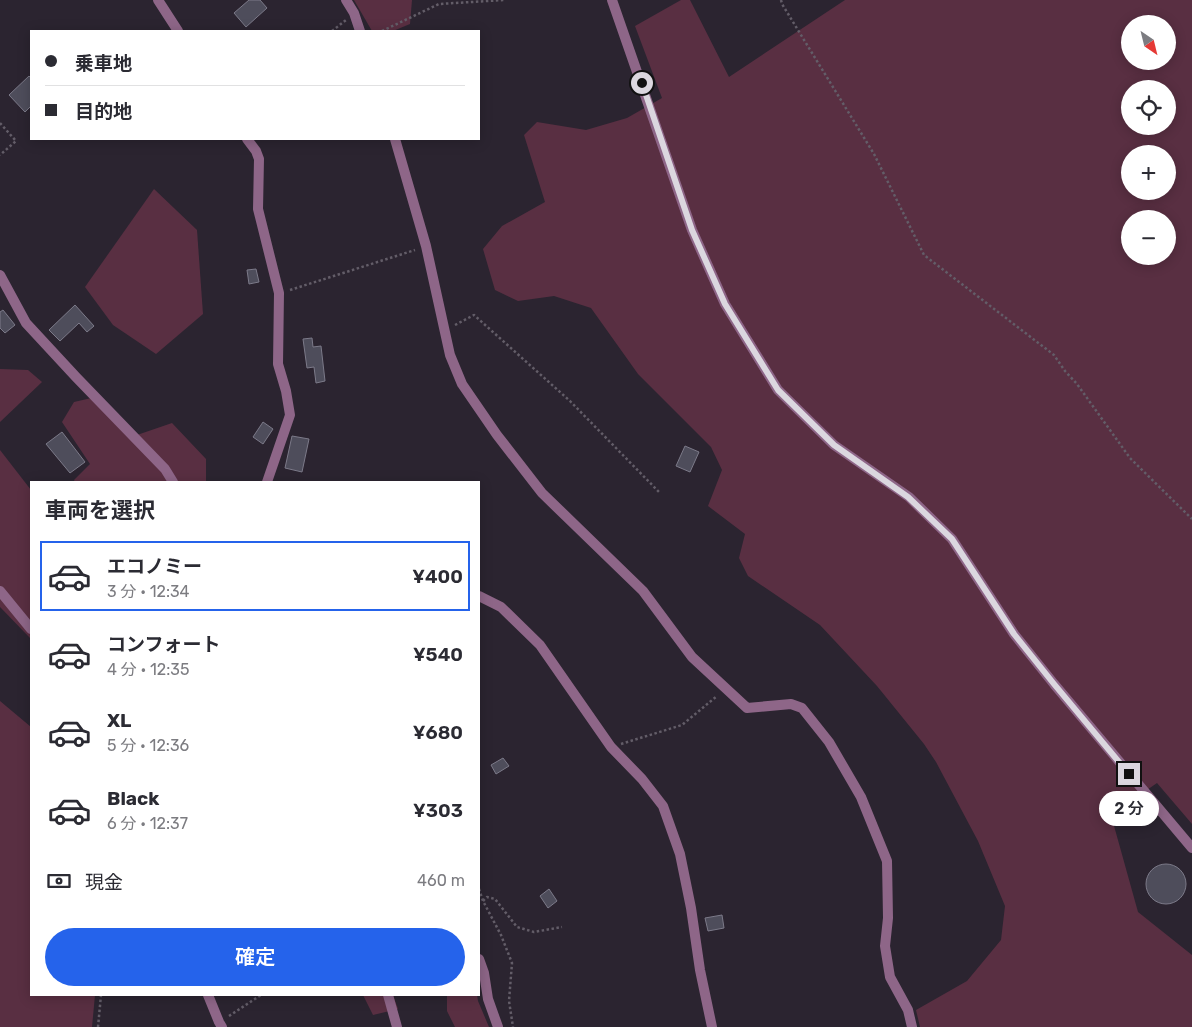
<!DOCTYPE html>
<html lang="ja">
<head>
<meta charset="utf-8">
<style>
	body { margin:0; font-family:Rubik,"Noto Sans JP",sans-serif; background:#f7f7f7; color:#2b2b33; height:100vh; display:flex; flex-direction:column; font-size:19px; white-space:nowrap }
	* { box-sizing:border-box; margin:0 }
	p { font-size:16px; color:#7c7c81 }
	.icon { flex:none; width:28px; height:28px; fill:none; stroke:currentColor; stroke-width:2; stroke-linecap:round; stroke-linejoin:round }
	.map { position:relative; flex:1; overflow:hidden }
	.side { position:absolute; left:30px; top:481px; width:450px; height:515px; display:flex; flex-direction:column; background:#fff; border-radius:0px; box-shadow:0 2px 12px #0003 }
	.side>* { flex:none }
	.banner { position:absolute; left:30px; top:30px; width:450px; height:110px; border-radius:0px; box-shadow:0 2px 12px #0003; display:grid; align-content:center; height:110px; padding:0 15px; background:#fff }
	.needle { width:32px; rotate:145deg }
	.controls { position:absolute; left:1121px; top:15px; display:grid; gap:10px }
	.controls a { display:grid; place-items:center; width:55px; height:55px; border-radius:50%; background:#fff; box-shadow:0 2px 12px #0003; font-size:25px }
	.end { position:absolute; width:22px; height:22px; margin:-11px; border:6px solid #dbd7df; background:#111; box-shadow:0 0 0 2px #111 }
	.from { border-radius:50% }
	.bubble { position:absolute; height:35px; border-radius:18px; background:#fff; box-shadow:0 2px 12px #0003; font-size:16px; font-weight:600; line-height:35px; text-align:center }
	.banner b { display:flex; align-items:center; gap:18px; height:48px; font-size:19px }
	.banner b+b { border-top:1px solid #e1e1e2 }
	.banner i { width:12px; height:12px; background:#2b2b33 }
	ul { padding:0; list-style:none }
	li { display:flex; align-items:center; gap:15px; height:70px; margin:0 10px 8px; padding:0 5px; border:2px solid transparent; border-radius:0px }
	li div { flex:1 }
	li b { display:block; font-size:19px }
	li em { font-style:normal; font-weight:600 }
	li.active { border-color:#2563eb }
	li>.icon { width:45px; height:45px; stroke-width:1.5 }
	h2 { padding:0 15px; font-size:22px; line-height:60px }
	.pay { display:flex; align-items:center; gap:12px; height:55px; padding:0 15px; font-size:19px }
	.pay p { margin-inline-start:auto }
	.cta { display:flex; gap:10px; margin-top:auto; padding:10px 15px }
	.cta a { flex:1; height:58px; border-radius:30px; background:#2563eb; color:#fff; font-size:20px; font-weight:600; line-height:58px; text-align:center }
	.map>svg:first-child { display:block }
</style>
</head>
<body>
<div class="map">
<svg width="1192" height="1027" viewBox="0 0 1192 1027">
	<rect width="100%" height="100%" fill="#2b2430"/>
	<!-- green -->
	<g fill="#592f42" fill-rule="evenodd">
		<path d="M354 0H412L410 24 393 31H372Z"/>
		<path d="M681 0H690L729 77 845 0H1192V824L1157 783 1111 815 1138 912 1192 955V1027H920L916 1010 967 981 1001 940 1005 906 978 841 936 762 924 744 877 686 820 625 748 576 739 558 745 534 708 506 722 470 711 447 638 374 591 308 554 296 518 301 495 290 483 249 502 226 545 202 524 135 537 122 586 130 627 118 662 98 635 26ZM1130 24H1168V61H1130ZM1130 89H1168V126H1130ZM1130 154H1168V191H1130ZM1130 219H1168V256H1130Z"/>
		<path d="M154 189 197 230 203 314 156 354 113 325 85 287Z"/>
		<path d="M0 369 28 370 42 382 0 422Z"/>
		<path d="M100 396 137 435 172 423 206 459V482H75L74 480 90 464 62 422 74 402Z"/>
		<path d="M0 450 31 490V639L0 607Z"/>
		<path d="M0 701 31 727V995H95L92 1027H0Z"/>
		<path d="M363 995H393L398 1009 373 1015Z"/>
		<path d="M447 995H477L478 1001 489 1027H455L447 1011Z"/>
	</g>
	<!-- building -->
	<g fill="#4e4d5b" stroke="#7c7a89">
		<path d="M249 0H260L267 8 246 27 234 13Z"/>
		<path d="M29 76 31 78V106L25 112 9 95Z"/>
		<path d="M256 269 259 282 249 284 247 270Z"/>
		<path d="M75 305 94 326 87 332 79 323 60 341 49 330Z"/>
		<path d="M3 310 15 325 5 333 0 328V312Z"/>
		<path d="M312 338 313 347 321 346 325 381 316 383 314 367 307 368 303 339Z"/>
		<path d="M263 422 273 429 263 444 253 437Z"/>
		<path d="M62 432 85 462 70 473 46 444Z"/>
		<path d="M292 436 309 439 302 472 285 468Z"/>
		<path d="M685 446 699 452 690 472 676 466Z"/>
		<path d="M503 758 509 766 496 774 491 765Z"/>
		<circle cx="1166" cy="884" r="20"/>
		<path d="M549 889 557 901 548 908 540 896Z"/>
		<path d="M722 915 724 928 708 931 705 918Z"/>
	</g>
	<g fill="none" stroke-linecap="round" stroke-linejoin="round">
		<!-- path -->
		<g stroke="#635d68" stroke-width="2.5" stroke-dasharray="2.5 2.5" stroke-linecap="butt">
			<path d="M781 0 782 4 874 154 924 255 1054 355 1065 371 1077 384 1130 458 1192 519"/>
			<path d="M332 31 346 20"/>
			<path d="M382 31 439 4 504 0"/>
			<path d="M0 123 16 141 0 155"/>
			<path d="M290 290 415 250"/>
			<path d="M455 325 474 315 570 401 659 492"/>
			<path d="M621 744 682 725 717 696"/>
			<path d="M479 889 483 901 501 935 512 963 509 1001 513 1027"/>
			<path d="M483 901 487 897 495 899 517 927 534 932 562 927"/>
			<path d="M229 1016 261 995"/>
			<path d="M98 1027 101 995"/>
		</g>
		<!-- minor -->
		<g stroke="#8e6688" stroke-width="10">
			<path d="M158 0 178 31"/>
			<path d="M346 0 354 13 360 31"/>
			<path d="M247 139 256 151 259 159 258 209 279 293 278 364 286 391 290 415 267 482"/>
			<path d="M395 139 426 246 450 355 462 384 497 435 542 493 643 591 692 657 747 708 791 704 802 708 829 742 861 797 887 861 888 918 885 946 890 977 908 1010 912 1027"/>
			<path d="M0 275 26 323 76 377 165 469 173 482"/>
			<path d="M0 591 31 629"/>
			<path d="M479 596 501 607 540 645 611 747 642 779 663 806 680 854 691 908 700 970 712 1027"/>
			<path d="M479 959 484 973 488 999 498 1027"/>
			<path d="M208 995 219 1022 222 1027"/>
			<path d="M388 995 397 1027"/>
		</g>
		<!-- tertiary -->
		<path stroke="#8e6688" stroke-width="10" d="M612 0 692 230 725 304 778 390 834 445 909 497 952 539 1014 634 1054 684 1192 848"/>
	</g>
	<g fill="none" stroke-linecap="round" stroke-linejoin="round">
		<!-- route -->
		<path stroke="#dbd7df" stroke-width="6" d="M642 83 692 230 725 304 778 390 834 445 908 497 952 539 1014 634 1054 684 1129 774"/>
	</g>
</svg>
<div class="controls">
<a><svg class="needle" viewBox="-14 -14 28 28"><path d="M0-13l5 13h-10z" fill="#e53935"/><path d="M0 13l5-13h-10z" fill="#7c7c81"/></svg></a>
<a><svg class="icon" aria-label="locate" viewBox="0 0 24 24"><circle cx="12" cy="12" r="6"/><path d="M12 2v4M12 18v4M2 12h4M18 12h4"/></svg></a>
<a>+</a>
<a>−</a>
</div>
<i class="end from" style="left:642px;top:83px"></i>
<i class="end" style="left:1129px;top:774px"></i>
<div class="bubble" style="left:1099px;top:791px;width:60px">2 分</div>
<div class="banner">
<b><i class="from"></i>乗車地</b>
<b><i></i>目的地</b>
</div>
<section class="side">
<h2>車両を選択</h2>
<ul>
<li class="active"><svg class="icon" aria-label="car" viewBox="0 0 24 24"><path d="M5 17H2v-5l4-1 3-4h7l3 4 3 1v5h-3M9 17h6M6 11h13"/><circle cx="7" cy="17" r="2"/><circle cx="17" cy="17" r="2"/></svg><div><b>エコノミー</b><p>3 分 · 12:34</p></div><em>¥400</em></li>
<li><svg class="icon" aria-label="car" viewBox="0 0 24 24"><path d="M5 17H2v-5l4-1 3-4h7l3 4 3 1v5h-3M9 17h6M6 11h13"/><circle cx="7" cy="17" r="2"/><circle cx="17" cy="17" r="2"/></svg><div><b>コンフォート</b><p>4 分 · 12:35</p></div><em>¥540</em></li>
<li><svg class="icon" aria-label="car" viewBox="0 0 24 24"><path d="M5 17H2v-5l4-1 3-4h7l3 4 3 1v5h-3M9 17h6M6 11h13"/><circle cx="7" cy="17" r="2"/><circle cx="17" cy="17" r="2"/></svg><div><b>XL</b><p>5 分 · 12:36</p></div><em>¥680</em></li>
<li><svg class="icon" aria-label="car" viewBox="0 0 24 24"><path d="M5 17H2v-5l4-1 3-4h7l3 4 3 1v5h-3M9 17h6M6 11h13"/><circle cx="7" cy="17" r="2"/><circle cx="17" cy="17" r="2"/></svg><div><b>Black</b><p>6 分 · 12:37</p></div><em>¥303</em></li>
</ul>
<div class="pay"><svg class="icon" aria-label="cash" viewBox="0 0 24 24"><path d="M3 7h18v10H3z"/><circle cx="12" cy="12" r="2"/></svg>現金<p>460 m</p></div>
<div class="cta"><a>確定</a></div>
</section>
</div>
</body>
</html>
